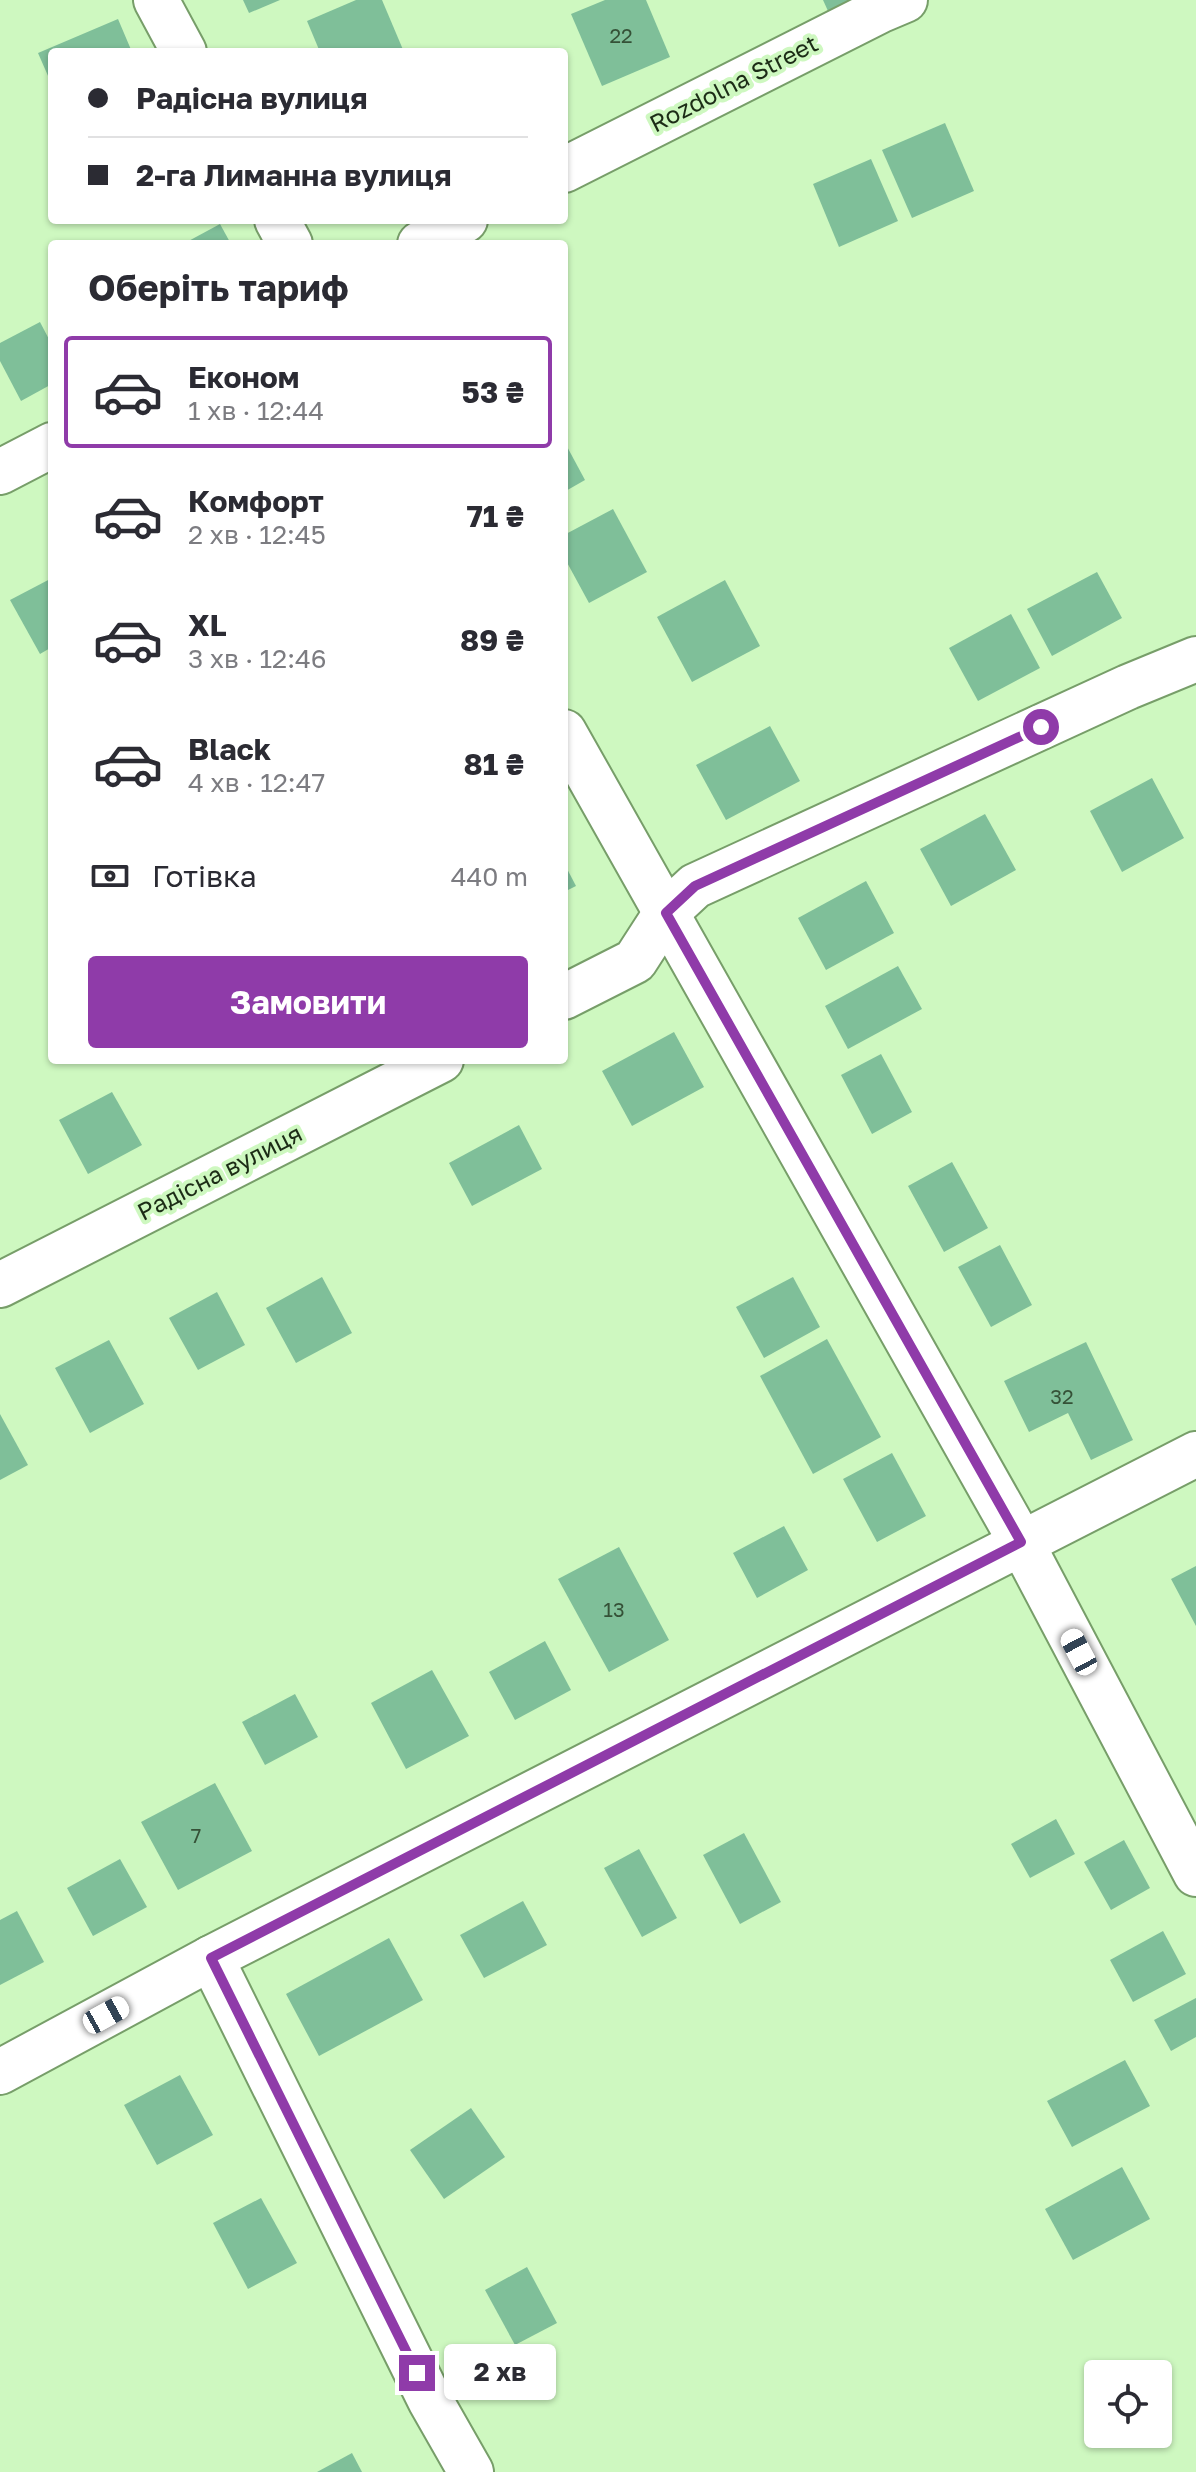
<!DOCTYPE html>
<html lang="uk">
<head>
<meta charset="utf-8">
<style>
	body { margin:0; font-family:"Golos Text",sans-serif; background:#f7f7f7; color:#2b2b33; height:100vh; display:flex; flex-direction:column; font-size:30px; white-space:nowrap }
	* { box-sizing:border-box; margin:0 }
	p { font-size:26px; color:#7c7c81 }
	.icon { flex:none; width:44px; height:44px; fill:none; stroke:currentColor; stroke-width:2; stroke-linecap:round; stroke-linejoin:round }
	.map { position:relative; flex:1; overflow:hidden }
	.details { position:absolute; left:48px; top:240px; width:520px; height:824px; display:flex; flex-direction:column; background:#fff; border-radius:8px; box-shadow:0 2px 6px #0004 }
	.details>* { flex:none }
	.banner { position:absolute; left:48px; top:48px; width:520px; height:176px; border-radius:8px; box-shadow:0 2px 6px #0004; display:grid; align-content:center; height:176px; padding:0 40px; background:#fff }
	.controls { position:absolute; left:1084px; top:2360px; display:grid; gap:16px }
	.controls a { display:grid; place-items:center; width:88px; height:88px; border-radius:8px; background:#fff; box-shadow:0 2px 6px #0004; font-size:40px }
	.end { position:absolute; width:36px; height:36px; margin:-18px; border:10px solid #8f3ba9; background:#fff; box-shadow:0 0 0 4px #fff }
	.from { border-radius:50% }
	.bubble { position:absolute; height:56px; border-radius:8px; background:#fff; box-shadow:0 2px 6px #0004; font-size:26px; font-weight:700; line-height:56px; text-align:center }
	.car { position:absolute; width:24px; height:48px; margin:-24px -12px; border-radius:10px; box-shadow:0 0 6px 2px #0007; background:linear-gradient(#fff 24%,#345 0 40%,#fff 0 76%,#345 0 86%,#fff 0) }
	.banner b { display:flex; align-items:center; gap:28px; height:76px; font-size:30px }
	.banner b+b { border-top:2px solid #e1e1e2 }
	.banner i { width:20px; height:20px; background:#2b2b33 }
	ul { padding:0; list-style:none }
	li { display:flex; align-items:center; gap:24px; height:112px; margin:0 16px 12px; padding:0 24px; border:4px solid transparent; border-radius:8px }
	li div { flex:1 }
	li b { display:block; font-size:30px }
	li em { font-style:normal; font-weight:700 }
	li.on { border-color:#8f3ba9 }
	li>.icon { width:72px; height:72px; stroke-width:1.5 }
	h2 { padding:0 40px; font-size:36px; line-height:96px }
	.pay { display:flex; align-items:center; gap:20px; height:88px; padding:0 40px; font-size:30px }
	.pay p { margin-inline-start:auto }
	.primary-button { display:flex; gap:16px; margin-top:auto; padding:16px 40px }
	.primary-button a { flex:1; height:92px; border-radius:8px; background:#8f3ba9; color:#fff; font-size:32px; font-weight:700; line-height:92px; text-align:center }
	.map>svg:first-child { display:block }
</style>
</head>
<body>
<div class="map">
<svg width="1196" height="2472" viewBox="0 0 1196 2472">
	<rect width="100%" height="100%" fill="#cef8c0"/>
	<!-- building -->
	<g fill="#7fbf99">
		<path d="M243 0H280L249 13Z"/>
		<path d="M356 0H382L404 52H320L307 21Z"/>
		<path d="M605 0H646L670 57 602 86 571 14Z"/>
		<path d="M823 0H854L828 11Z"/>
		<path d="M118 19 132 52H52V85L38 53Z"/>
		<path d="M945 123 974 191 912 218 882 150Z"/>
		<path d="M871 159 898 221 839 247 813 184Z"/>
		<path d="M220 224 231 244H183Z"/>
		<path d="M40 322 52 345V384L21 401 0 361V343Z"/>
		<path d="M564 441 585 480 564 492Z"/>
		<path d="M613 509 647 572 589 603 564 557V535Z"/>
		<path d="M1097 572 1122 618 1052 656 1027 609Z"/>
		<path d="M52 578V647L40 654 10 600Z"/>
		<path d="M725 580 760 646 692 682 657 617Z"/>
		<path d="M1011 614 1040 668 978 701 949 648Z"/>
		<path d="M770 726 800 781 726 820 696 765Z"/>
		<path d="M1152 778 1184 838 1122 872 1090 811Z"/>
		<path d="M985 814 1016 870 951 906 920 849Z"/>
		<path d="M564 863 576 886 564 892Z"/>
		<path d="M866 881 894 933 826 970 798 918Z"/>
		<path d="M898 966 922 1009 848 1049 825 1006Z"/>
		<path d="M674 1032 704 1087 632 1126 602 1071Z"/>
		<path d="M881 1054 912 1112 872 1134 841 1075Z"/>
		<path d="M112 1092 142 1145 88 1174 59 1120Z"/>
		<path d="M519 1125 542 1169 472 1206 449 1163Z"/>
		<path d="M952 1162 988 1228 944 1252 908 1186Z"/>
		<path d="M1000 1245 1032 1305 991 1327 958 1267Z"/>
		<path d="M322 1277 352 1333 296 1363 266 1308Z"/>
		<path d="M793 1277 820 1327 764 1358 736 1307Z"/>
		<path d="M217 1292 245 1345 198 1370 169 1318Z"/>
		<path d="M827 1339 881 1437 813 1474 760 1376Z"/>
		<path d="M109 1340 144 1404 90 1433 55 1368Z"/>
		<path d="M1086 1342 1133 1440 1091 1460 1068 1413 1029 1432 1004 1381Z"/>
		<path d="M0 1414 28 1465 0 1480Z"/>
		<path d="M892 1453 926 1516 877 1542 843 1479Z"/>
		<path d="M784 1526 808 1570 757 1598 733 1553Z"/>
		<path d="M619 1547 669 1640 609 1672 558 1579Z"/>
		<path d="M1196 1566V1626L1171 1579Z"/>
		<path d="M545 1641 571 1690 515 1720 489 1672Z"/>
		<path d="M432 1670 469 1736 406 1769 371 1703Z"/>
		<path d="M295 1694 318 1737 265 1765 242 1722Z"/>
		<path d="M215 1783 252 1851 178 1890 141 1822Z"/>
		<path d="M1056 1819 1075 1854 1030 1878 1011 1844Z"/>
		<path d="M744 1833 781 1902 740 1924 703 1855Z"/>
		<path d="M1124 1840 1150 1888 1111 1910 1084 1862Z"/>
		<path d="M639 1849 677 1918 642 1937 604 1868Z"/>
		<path d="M120 1859 147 1907 93 1936 67 1888Z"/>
		<path d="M523 1901 547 1945 484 1978 460 1935Z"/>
		<path d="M17 1911 44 1962 0 1985V1920Z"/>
		<path d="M1163 1931 1186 1974 1133 2002 1110 1960Z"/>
		<path d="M389 1938 423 2000 319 2056 286 1994Z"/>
		<path d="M1196 1998V2037L1171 2051 1154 2020Z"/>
		<path d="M1125 2060 1150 2106 1072 2147 1047 2101Z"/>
		<path d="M180 2075 213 2135 157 2165 124 2105Z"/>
		<path d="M471 2108 505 2157 444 2199 410 2150Z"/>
		<path d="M1122 2167 1150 2219 1073 2260 1045 2209Z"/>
		<path d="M261 2198 297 2263 248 2289 213 2223Z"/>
		<path d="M527 2267 557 2323 515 2345 485 2290Z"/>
		<path d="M352 2453 362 2472H317Z"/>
	</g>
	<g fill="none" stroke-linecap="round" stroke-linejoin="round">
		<defs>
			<g id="minor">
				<path d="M156 0 184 52"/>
				<path d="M564 170 879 11 905 0"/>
				<path d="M277 220 290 244"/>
				<path d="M420 244 465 220"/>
				<path d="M0 472 52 445"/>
				<path d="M564 732 1021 1542 1196 1874"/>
				<path d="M564 997 635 961 666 913 695 886 1128 687 1196 659"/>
				<path d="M0 1285 441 1060"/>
				<path d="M211 1958 430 2400 471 2472"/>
				<path d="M0 2072 211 1958 1196 1454"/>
			</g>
		</defs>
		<!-- minor casing -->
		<use href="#minor" stroke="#779e69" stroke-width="48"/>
		<!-- minor -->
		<use href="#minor" stroke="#fff" stroke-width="44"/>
	</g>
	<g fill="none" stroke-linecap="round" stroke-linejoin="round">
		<!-- route -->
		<path stroke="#8f3ba9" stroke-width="10" d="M417 2373 211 1958 1021 1542 666 913 695 886 1041 727"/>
	</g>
	<g text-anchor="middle" stroke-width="8" stroke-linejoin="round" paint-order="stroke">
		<!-- number labels -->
		<g font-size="20" fill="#355137">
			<text x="621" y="43">22</text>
			<text x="1062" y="1404">32</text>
			<text x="614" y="1617">13</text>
			<text x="196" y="1843">7</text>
		</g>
		<!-- street labels -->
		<g font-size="24" fill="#1c2c16" stroke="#cef8c0">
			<text transform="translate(734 84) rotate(-27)" y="8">Rozdolna Street</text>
			<text transform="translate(220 1173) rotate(-27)" y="8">Радісна вулиця</text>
		</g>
	</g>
</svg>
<div class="controls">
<a><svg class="icon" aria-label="locate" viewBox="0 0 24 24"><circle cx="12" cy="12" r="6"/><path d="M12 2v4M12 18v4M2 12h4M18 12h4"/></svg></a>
</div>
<i class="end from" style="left:1041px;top:727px"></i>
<i class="end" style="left:417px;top:2373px"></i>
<div class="bubble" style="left:444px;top:2344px;width:112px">2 хв</div>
<i class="car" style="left:1079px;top:1652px;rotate:332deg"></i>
<i class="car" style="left:106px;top:2015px;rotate:61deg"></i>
<div class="banner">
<b><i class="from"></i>Радісна вулиця</b>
<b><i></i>2-га Лиманна вулиця</b>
</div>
<section class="details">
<h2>Оберіть тариф</h2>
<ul>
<li class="on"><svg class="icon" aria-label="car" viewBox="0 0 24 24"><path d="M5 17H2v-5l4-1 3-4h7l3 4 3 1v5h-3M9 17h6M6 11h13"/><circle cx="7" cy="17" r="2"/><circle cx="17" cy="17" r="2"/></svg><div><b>Економ</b><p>1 хв · 12:44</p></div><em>53 ₴</em></li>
<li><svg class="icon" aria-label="car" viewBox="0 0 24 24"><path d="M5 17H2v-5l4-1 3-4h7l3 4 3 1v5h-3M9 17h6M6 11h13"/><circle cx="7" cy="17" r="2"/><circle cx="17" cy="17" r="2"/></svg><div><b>Комфорт</b><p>2 хв · 12:45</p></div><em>71 ₴</em></li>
<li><svg class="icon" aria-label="car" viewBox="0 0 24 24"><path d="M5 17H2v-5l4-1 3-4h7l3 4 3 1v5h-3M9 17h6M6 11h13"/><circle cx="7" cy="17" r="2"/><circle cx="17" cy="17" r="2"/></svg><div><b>XL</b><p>3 хв · 12:46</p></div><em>89 ₴</em></li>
<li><svg class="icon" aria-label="car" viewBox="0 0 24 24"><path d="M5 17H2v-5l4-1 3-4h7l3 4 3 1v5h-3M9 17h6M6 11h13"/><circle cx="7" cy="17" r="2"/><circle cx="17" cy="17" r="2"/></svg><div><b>Black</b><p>4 хв · 12:47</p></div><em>81 ₴</em></li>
</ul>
<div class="pay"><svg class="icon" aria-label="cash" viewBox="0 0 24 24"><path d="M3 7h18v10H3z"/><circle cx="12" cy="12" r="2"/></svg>Готівка<p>440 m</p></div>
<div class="primary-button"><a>Замовити</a></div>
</section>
</div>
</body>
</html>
